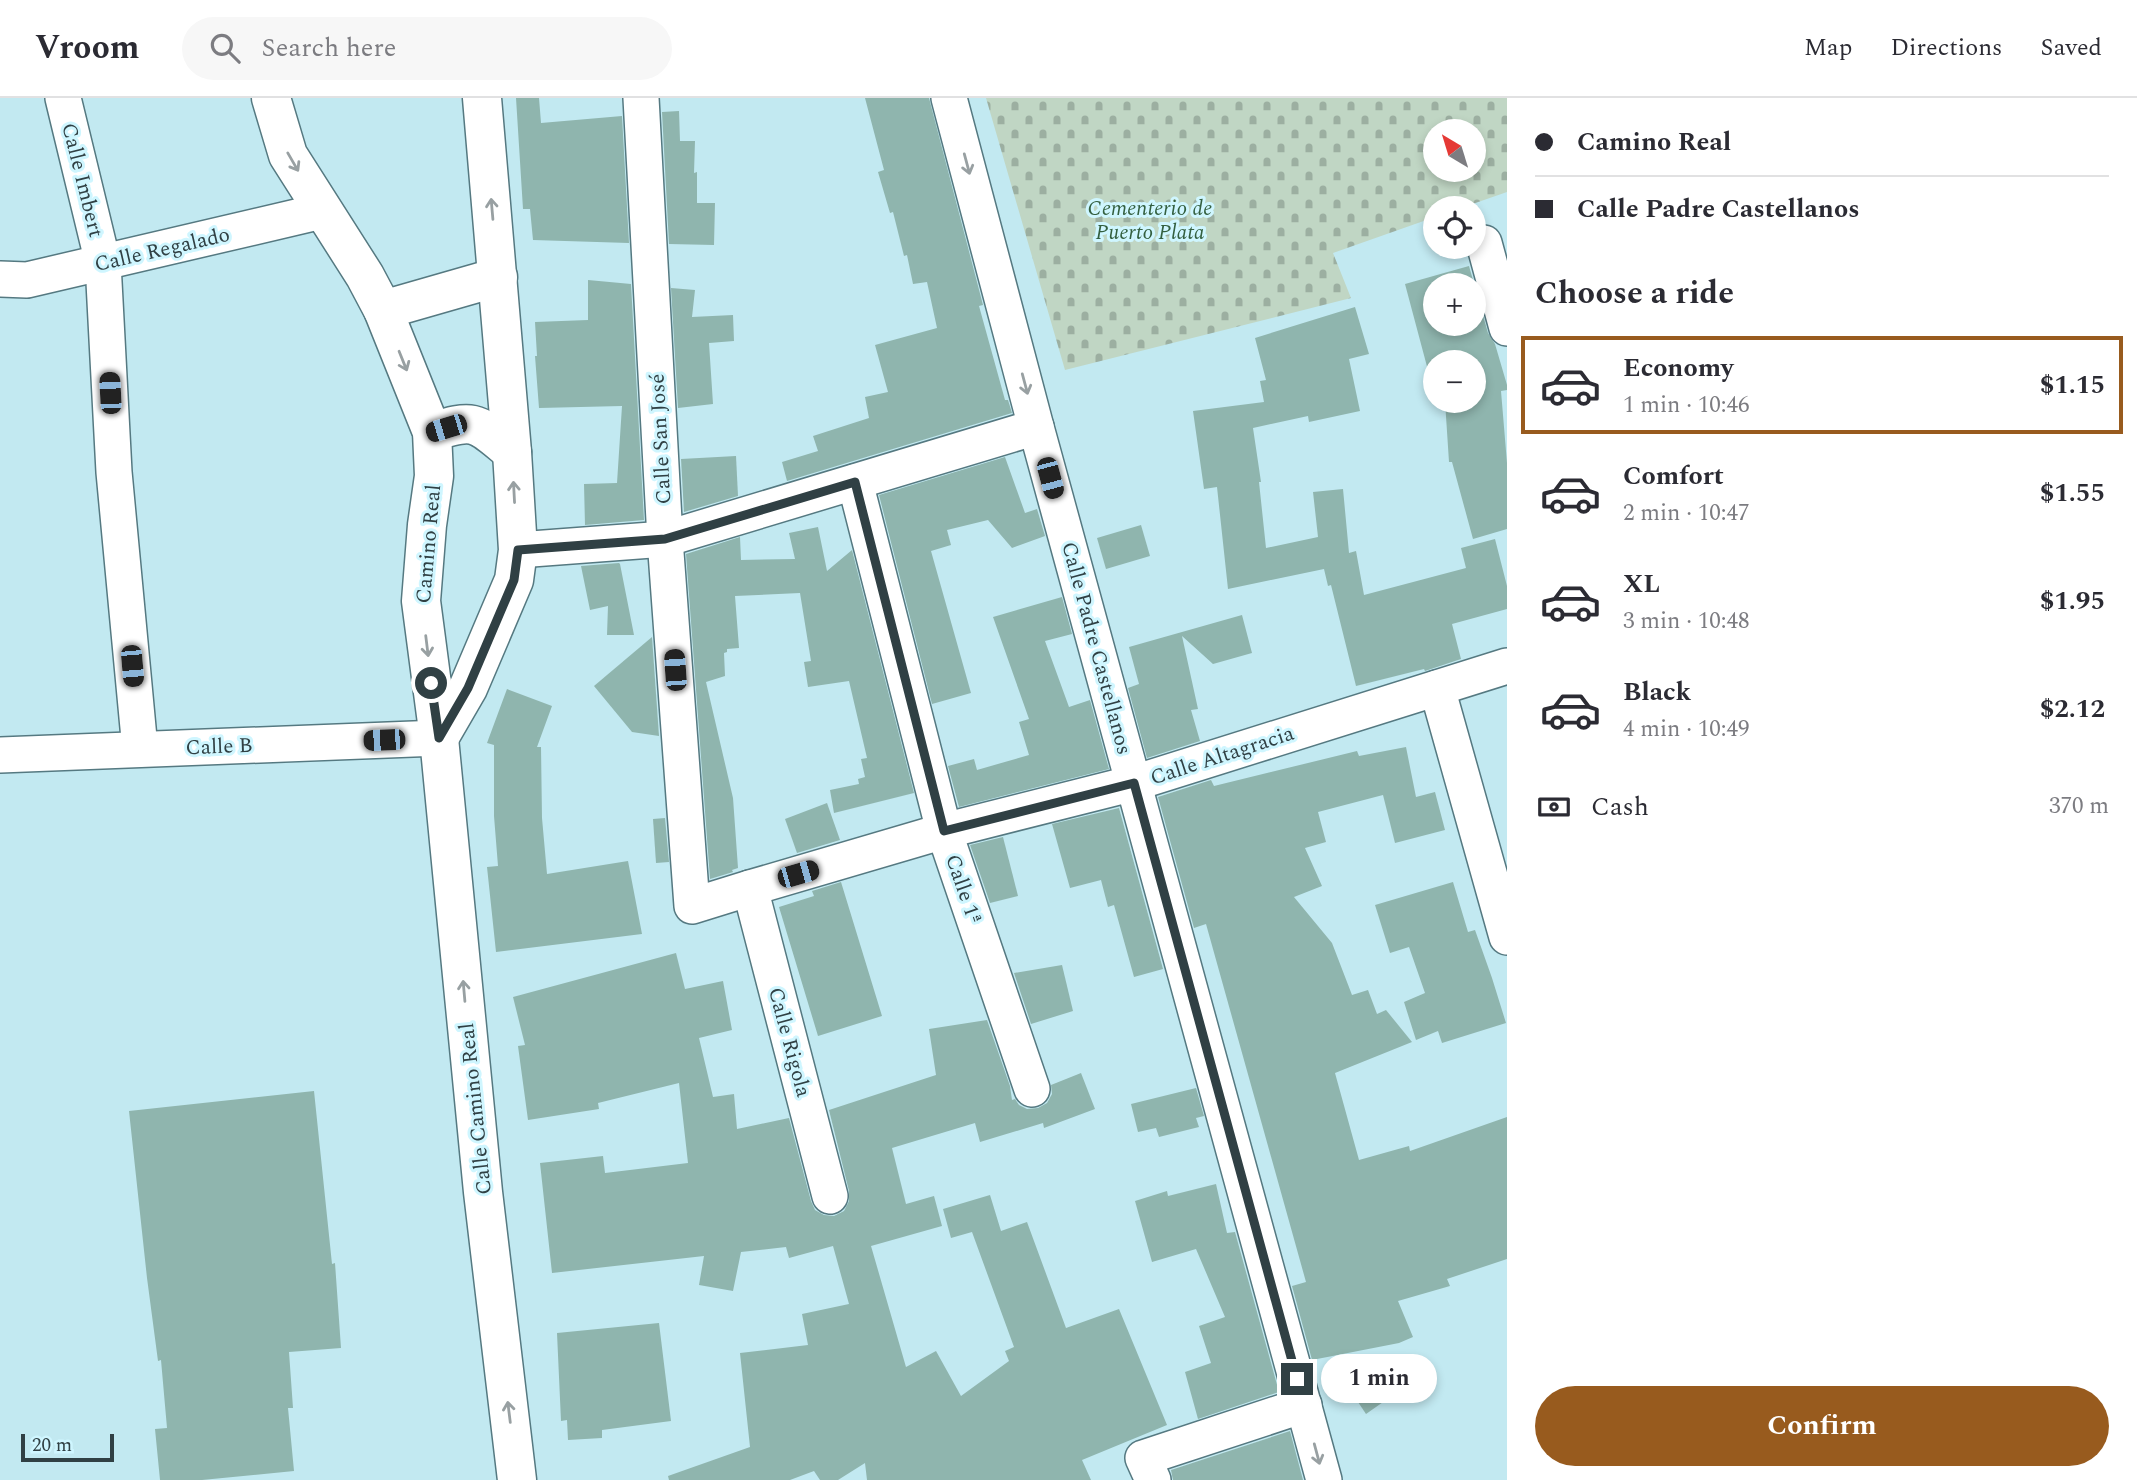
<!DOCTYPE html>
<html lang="en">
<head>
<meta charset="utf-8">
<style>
	body { margin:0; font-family:Spectral,serif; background:#f7f7f7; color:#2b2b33; height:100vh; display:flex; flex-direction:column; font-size:26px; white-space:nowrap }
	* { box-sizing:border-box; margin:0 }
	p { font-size:23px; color:#7c7c81 }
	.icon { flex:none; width:38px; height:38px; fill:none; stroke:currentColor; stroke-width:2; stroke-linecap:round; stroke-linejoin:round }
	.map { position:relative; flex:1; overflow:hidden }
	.sheet { display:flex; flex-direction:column; background:#fff; width:630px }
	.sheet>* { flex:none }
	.top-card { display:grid; align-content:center; height:154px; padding:0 28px; background:#fff }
	.needle { width:46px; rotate:322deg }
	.buttons { position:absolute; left:1423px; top:21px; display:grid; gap:14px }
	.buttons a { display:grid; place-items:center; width:63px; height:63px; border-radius:50%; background:#fff; box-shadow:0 4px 10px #0003; font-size:35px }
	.scale { position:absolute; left:21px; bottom:18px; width:93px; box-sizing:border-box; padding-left:7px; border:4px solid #304044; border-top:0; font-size:19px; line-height:24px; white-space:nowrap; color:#304044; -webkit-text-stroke:5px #cff6ff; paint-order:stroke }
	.end { position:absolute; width:32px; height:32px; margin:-16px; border:9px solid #304044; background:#fff; box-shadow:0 0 0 4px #fff }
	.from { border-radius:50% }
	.bubble { position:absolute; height:49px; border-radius:24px; background:#fff; box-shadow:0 4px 10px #0003; font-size:23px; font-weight:700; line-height:49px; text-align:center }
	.car { position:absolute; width:21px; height:42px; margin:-21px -10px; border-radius:9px; box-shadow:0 0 5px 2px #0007; background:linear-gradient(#222 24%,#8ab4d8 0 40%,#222 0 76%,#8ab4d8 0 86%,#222 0) }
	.top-card b { display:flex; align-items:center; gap:24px; height:66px; font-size:26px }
	.top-card b+b { border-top:2px solid #e1e1e2 }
	.top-card i { width:18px; height:18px; background:#2b2b33 }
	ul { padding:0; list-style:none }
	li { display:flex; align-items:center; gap:21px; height:98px; margin:0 14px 10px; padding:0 14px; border:4px solid transparent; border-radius:0px }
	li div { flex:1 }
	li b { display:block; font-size:26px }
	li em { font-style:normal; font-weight:700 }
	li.current { border-color:#985b1e }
	li>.icon { width:63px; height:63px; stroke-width:1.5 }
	h2 { padding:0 28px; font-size:32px; line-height:84px }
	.pay { display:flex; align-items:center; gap:18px; height:77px; padding:0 28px; font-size:26px }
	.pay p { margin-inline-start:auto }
	.button { display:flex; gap:14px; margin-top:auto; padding:14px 28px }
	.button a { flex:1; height:80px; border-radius:42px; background:#985b1e; color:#fff; font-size:28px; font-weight:700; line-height:80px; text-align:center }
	header { display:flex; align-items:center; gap:42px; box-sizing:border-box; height:98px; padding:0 35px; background:#fff; border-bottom:2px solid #e1e1e2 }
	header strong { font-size:33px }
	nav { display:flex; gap:38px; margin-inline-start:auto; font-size:24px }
	.search { width:490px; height:63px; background:#f7f7f7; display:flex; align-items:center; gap:18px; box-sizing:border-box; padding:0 24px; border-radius:38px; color:#7c7c81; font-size:26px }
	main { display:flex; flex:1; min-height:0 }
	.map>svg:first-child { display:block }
</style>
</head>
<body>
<header>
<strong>Vroom</strong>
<div class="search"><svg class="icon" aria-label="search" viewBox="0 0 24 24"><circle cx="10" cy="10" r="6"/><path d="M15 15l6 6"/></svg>Search here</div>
<nav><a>Map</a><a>Directions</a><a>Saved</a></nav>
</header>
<main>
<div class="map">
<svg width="1507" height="1382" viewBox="0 0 1507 1382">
	<defs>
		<pattern id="cemetery-stones" width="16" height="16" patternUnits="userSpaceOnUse" patternTransform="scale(1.75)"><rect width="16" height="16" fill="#c0d6c4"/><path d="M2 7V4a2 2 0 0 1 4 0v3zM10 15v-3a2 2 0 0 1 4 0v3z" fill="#9cafa1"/></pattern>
	</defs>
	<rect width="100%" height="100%" fill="#c2e9f1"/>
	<!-- cemetery -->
	<path fill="url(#cemetery-stones)" fill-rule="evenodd" d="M986 0H1507V94L1461 110H1435V119L1333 155 1351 200 1065 272ZM1435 33H1474V72H1435Z"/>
	<!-- building -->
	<g fill="#8fb5ae" fill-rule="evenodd">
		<path d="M516 0H539L541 25 622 18 629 145 533 142 530 111H523Z"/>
		<path d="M865 0H929L983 207 979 208 1005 302H1008L1012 315 787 383 782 364 818 353 813 338 869 320 865 299 888 294 875 247 937 230 927 184 913 186 907 157 904 158 893 114 890 115 878 74 884 72Z"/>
		<path d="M679 13 680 43H695L694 75 697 74V105H715L714 147 669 146 662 14Z"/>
		<path d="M1469 168 1488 235 1495 246 1507 287V292L1501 293 1507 365V431L1473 441 1452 364H1449L1445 303H1474V264H1435V290L1433 291 1405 186ZM1435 187H1474V226H1435Z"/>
		<path d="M588 182 631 186 644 422 585 427 584 386 617 385 622 308 539 310 535 258H537L535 224 588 222Z"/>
		<path d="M671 190 695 192 692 219 733 217 734 243 709 245 713 306 678 310Z"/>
		<path d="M1355 209 1369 256 1349 261 1360 313 1309 324 1308 318 1253 330 1261 384H1259L1266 450 1318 439 1313 394 1343 391 1349 455 1356 453 1364 497 1466 470 1461 450 1495 441 1507 488V511L1452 526 1461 561 1425 573 1424 571 1356 588 1331 487 1328 488 1324 471 1228 491 1217 389 1204 391 1193 313 1264 304 1260 283 1266 282 1255 240Z"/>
		<path d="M736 358 738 398 684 414 681 361Z"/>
		<path d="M1005 359 1025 415 1037 411 1045 438 1012 450 988 422 947 432 951 447 931 453 971 595 932 606 879 397Z"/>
		<path d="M1141 427 1150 458 1106 471 1097 440Z"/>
		<path d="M818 429 827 473 852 452 914 695 834 715 830 692 859 686 858 681 865 679 861 661 867 660 849 583 808 589 804 564 811 563 800 495 735 498 739 550 727 551V554L724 555 725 578 706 584 733 700 738 770 732 772 733 774 710 781 686 456 740 439 741 462 795 461 789 435Z"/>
		<path d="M619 465 620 466 634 537H607L608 508 590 512 581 468Z"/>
		<path d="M1062 499 1072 536 1045 543 1069 609 1090 602 1109 671 959 709 948 668 974 661 977 672 1029 657 1019 624 1029 621 993 519Z"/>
		<path d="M1242 517 1252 555 1213 566 1182 538 1198 611 1191 612 1200 643 1147 660 1128 590 1139 586 1129 549Z"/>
		<path d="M652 539 659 638 632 634 594 588Z"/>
		<path d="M507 591 552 608 537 649H541L542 720 547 776 628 763 642 836 496 854 487 769 498 768 494 718V647L487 645Z"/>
		<path d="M1406 649 1416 699 1435 694 1445 732 1395 745 1383 697 1318 714 1326 744 1305 750 1322 788 1294 799 1332 845 1352 897 1368 892 1377 916 1386 912 1412 944 1335 975 1359 1062 1409 1048 1410 1053 1507 1019V1161L1447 1181 1450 1188 1398 1203 1413 1239 1399 1245 1312 1262 1292 1188 1306 1184 1206 826 1194 830 1158 699 1211 682 1214 688 1357 653 1359 658Z"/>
		<path d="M827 705 840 742 797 755 785 721Z"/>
		<path d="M1119 710 1163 871 1134 879 1114 807 1108 809 1101 782 1070 790 1052 726Z"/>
		<path d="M665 720 669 764 656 765 653 721Z"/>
		<path d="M1003 739 1018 798 990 805 970 747Z"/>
		<path d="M841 784 882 918 818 938 779 809 814 798 812 793Z"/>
		<path d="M1453 784 1468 834 1475 832 1492 880 1506 925 1442 945 1438 933 1416 942 1404 904 1425 895 1409 849 1390 855 1375 807Z"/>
		<path d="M676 855 685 891 723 883 732 932 699 940 713 999 734 996 737 1031 789 1020 811 1103 815 1112 824 1117 834 1118 844 1113 849 1103V1093L829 1012 936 977 929 931 987 922 1010 988 1012 1002 1015 1001 1019 1007 1027 1011 1038 1010 1047 1005 1052 996 1051 987 1081 975 1095 1011 1044 1030 1043 1025 980 1044 975 1025 892 1050 906 1106 934 1098 942 1128 871 1148 906 1269 936 1253 961 1298 1009 1263 1005 1253 1014 1249 972 1134 951 1140 943 1111 990 1097 1001 1133 1027 1124 1066 1230 1119 1211 1167 1327 1082 1362 1091 1382H867L865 1365 838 1382H820L814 1373 790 1382H669L668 1378 750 1349 740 1255 808 1247 802 1216 849 1206 833 1148 789 1160 786 1149 741 1154 733 1193 699 1187 704 1158 552 1175 540 1065 603 1058 605 1075 688 1065 679 985 598 1005 599 1011 528 1022 518 948 525 947 513 899Z"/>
		<path d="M1062 867 1073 913 1031 926 1014 875Z"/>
		<path d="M1196 990 1204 1018 1196 1020 1199 1029 1159 1039 1156 1030 1138 1034 1131 1006Z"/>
		<path d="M314 993 332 1166 335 1165 341 1250 289 1254 293 1310H288L294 1373 202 1382H160L155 1331 167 1330 161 1262 158 1263 147 1180 129 1013Z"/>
		<path d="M1216 1086 1227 1135 1235 1134 1279 1294 1198 1321 1185 1274 1211 1265 1199 1228 1225 1219 1196 1151 1152 1164 1135 1103 1167 1093 1168 1098Z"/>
		<path d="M659 1225 671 1323 602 1332V1340L568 1342 567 1322 561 1323 557 1235Z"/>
		<path d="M1395 1259 1413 1283 1366 1316 1350 1292Z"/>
		<path d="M1290 1333 1303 1382H1173L1171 1372Z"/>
	</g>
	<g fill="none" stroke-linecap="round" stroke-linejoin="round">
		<defs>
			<g id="street">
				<path d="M63 0 103 165 114 374 140 651"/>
				<path d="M641 0 665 441 692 808 750 790 944 733 1134 685 1507 568"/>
				<path d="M949 0 1036 329 1324 1382"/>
				<path d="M1484 145 1507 230"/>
				<path d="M0 181 27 182 322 113"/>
				<path d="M855 384 944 733 1032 991"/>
				<path d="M518 452 665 441 1036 329"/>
				<path d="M1437 590 1507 839"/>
				<path d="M0 657 439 640"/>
				<path d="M750 790 830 1098"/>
				<path d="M1153 1382 1143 1360 1304 1307"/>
			</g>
			<g id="secondary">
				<path d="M271 0 288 57 365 178 383 212 432 334 434 378 427 427 421 503 439 640 483 1094 517 1382"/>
				<path d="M383 212 498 179"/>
				<path d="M432 334C476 320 476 324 512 354"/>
				<path d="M439 640 468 590 514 482 518 452 512 354 482 0"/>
			</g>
		</defs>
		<!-- street casing -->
		<use href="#street" stroke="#557981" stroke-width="38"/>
		<!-- secondary casing -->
		<use href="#secondary" stroke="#557981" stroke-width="41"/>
		<!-- street -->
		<use href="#street" stroke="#fff" stroke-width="35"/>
		<!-- secondary -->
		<use href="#secondary" stroke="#fff" stroke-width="38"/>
	</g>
	<!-- one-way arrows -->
	<defs><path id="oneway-shaft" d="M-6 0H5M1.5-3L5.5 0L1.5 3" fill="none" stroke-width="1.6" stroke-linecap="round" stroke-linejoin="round" transform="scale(1.75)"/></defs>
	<g stroke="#98a0a2">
		<use href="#oneway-shaft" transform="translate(293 64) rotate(60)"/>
		<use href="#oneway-shaft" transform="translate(967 66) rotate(75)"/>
		<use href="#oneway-shaft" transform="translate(492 111) rotate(-95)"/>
		<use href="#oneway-shaft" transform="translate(403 263) rotate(68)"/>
		<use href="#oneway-shaft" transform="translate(1025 286) rotate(75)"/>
		<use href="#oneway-shaft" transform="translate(514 394) rotate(-93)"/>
		<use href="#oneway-shaft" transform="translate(427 548) rotate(83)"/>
		<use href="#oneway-shaft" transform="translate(464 893) rotate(-95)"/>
		<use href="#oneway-shaft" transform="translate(509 1314) rotate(-97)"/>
		<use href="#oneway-shaft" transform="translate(1317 1356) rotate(75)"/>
	</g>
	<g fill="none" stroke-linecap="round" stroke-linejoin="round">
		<!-- route -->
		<path stroke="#304044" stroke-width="9" d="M431 585 439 640 468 590 514 482 518 452 665 441 855 384 944 733 1134 685 1297 1281"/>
	</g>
	<g text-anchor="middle" stroke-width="6" stroke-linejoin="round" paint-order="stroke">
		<!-- street labels -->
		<g font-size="21" fill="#304044" stroke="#cff6ff">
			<text transform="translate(83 82) rotate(76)" y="7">Calle Imbert</text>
			<text transform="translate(162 151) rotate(-13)" y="7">Calle Regalado</text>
			<text transform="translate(660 341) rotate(-93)" y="7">Calle San José</text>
			<text transform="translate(428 446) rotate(-85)" y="7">Camino Real</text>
			<text transform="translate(1097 550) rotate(75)" y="7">Calle Padre Castellanos</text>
			<text transform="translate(219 648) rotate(-2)" y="7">Calle B</text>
			<text transform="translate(1222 657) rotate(-18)" y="7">Calle Altagracia</text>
			<text transform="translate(964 791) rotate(71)" y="7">Calle 1ª</text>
			<text transform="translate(790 944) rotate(75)" y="7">Calle Rigola</text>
			<text transform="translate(475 1011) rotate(-96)" y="7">Calle Camino Real</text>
		</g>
		<!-- park labels -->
		<g font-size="21" font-style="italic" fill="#335f3f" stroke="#cff6ff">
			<text x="1150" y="117">Cementerio de<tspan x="1150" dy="24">Puerto Plata</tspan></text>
		</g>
	</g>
</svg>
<div class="buttons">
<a><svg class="needle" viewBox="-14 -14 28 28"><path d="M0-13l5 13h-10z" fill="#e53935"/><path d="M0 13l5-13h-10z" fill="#7c7c81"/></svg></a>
<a><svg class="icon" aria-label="locate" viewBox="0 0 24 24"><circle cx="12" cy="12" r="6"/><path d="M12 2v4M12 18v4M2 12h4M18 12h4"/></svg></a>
<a>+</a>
<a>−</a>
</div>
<div class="scale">20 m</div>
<i class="end from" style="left:431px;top:585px"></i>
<i class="end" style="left:1297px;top:1281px"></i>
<div class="bubble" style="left:1321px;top:1256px;width:116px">1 min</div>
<i class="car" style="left:110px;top:295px;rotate:357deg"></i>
<i class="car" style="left:446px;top:330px;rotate:253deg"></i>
<i class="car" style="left:1050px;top:380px;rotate:165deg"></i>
<i class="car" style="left:132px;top:568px;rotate:175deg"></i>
<i class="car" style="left:675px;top:572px;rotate:356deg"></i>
<i class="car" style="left:384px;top:642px;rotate:268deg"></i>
<i class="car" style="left:798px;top:776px;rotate:74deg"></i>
</div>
<section class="sheet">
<div class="top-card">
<b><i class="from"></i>Camino Real</b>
<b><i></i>Calle Padre Castellanos</b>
</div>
<h2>Choose a ride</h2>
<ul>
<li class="current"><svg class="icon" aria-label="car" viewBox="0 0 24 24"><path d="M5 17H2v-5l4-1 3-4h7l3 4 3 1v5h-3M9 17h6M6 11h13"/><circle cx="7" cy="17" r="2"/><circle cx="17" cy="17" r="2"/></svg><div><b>Economy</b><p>1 min · 10:46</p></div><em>$1.15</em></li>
<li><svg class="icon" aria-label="car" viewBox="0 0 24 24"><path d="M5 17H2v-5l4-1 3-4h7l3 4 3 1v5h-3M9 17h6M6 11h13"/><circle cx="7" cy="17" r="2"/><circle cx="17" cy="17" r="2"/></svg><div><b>Comfort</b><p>2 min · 10:47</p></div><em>$1.55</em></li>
<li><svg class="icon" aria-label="car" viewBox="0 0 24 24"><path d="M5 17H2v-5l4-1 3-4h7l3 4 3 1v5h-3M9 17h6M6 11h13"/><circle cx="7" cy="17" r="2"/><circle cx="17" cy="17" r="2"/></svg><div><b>XL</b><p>3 min · 10:48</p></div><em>$1.95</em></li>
<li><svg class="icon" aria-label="car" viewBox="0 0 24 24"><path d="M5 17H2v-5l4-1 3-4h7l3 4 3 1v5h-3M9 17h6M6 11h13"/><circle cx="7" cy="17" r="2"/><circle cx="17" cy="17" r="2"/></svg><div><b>Black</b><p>4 min · 10:49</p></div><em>$2.12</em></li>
</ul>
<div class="pay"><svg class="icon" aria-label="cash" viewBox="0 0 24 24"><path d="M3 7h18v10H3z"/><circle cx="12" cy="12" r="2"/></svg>Cash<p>370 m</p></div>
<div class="button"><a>Confirm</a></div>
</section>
</main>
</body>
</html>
